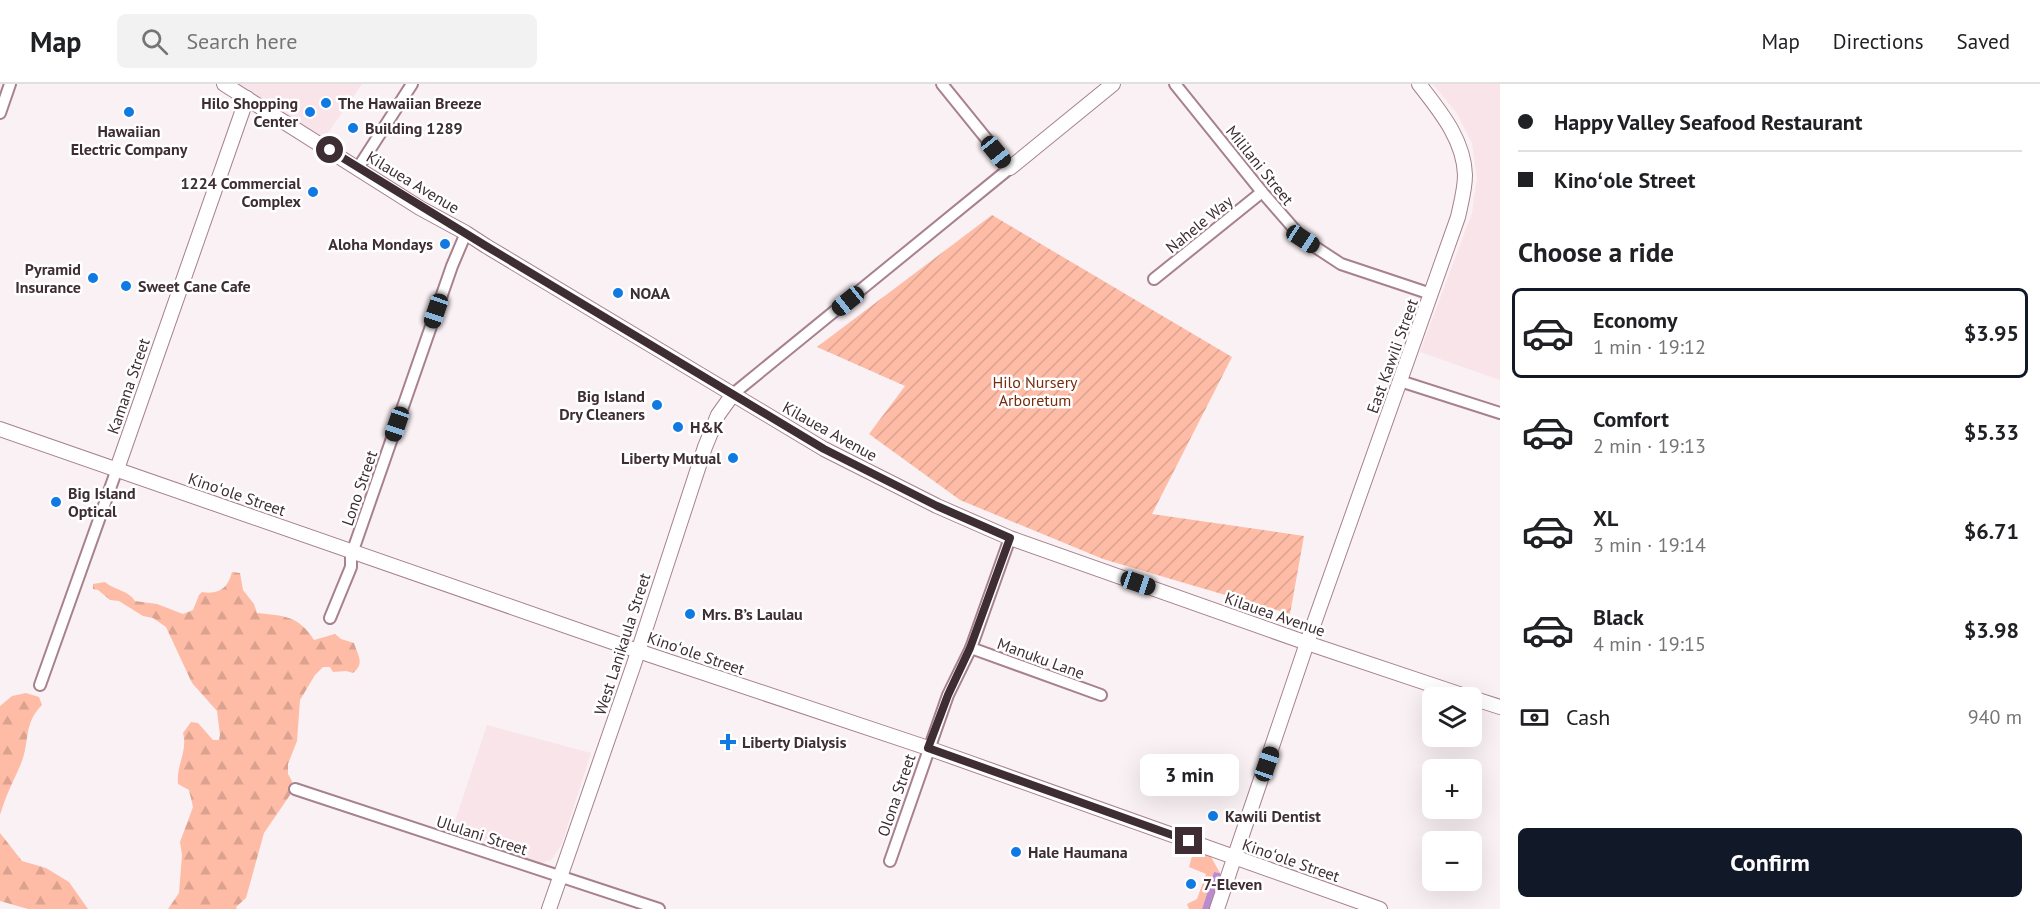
<!DOCTYPE html>
<html lang="en">
<head>
<meta charset="utf-8">
<style>
	body { margin:0; font-family:"PT Sans",sans-serif; background:#f2f2f2; color:#202124; height:100vh; display:flex; flex-direction:column; font-size:22px; white-space:nowrap }
	* { box-sizing:border-box; margin:0 }
	p { font-size:20px; color:#757577 }
	.icon { flex:none; width:33px; height:33px; fill:none; stroke:currentColor; stroke-width:2; stroke-linecap:round; stroke-linejoin:round }
	.map { position:relative; flex:1; overflow:hidden }
	.panel { display:flex; flex-direction:column; background:#fff; width:540px }
	.panel>* { flex:none }
	.top-card { display:grid; align-content:center; height:132px; padding:0 18px; background:#fff }
	.controls { position:absolute; left:1422px; top:603px; display:grid; gap:12px }
	.controls a { display:grid; place-items:center; width:60px; height:60px; border-radius:9px; background:#fff; box-shadow:0 6px 24px #0002; font-size:30px }
	.end { position:absolute; width:27px; height:27px; margin:-14px; border:8px solid #3e2e33; background:#fff; box-shadow:0 0 0 3px #fff }
	.from { border-radius:50% }
	.bubble { position:absolute; height:42px; border-radius:9px; background:#fff; box-shadow:0 6px 24px #0002; font-size:20px; font-weight:800; line-height:42px; text-align:center }
	.car { position:absolute; width:18px; height:36px; margin:-18px -9px; border-radius:8px; box-shadow:0 0 4px 2px #0007; background:linear-gradient(#222 24%,#8ab4d8 0 40%,#222 0 76%,#8ab4d8 0 86%,#222 0) }
	.top-card b { display:flex; align-items:center; gap:21px; height:57px; font-size:22px }
	.top-card b+b { border-top:2px solid #e0e0e0 }
	.top-card i { width:15px; height:15px; background:#202124 }
	ul { padding:0; list-style:none }
	li { display:flex; align-items:center; gap:18px; height:90px; margin:0 12px 9px; padding:0 6px; border:3px solid transparent; border-radius:9px }
	li div { flex:1 }
	li b { display:block; font-size:22px }
	li em { font-style:normal; font-weight:800 }
	li.selected { border-color:#111827 }
	li>.icon { width:54px; height:54px; stroke-width:1.5 }
	h2 { padding:0 18px; font-size:27px; line-height:72px }
	.pay { display:flex; align-items:center; gap:15px; height:66px; padding:0 18px; font-size:22px }
	.pay p { margin-inline-start:auto }
	.action { display:flex; gap:12px; margin-top:auto; padding:12px 18px }
	.action a { flex:1; height:69px; border-radius:9px; background:#111827; color:#fff; font-size:24px; font-weight:800; line-height:69px; text-align:center }
	header { display:flex; align-items:center; gap:36px; box-sizing:border-box; height:84px; padding:0 30px; background:#fff; border-bottom:2px solid #e0e0e0 }
	header strong { font-size:28px }
	nav { display:flex; gap:33px; margin-inline-start:auto; font-size:21px }
	.search { width:420px; height:54px; background:#f2f2f2; display:flex; align-items:center; gap:15px; box-sizing:border-box; padding:0 21px; border-radius:9px; color:#757577; font-size:22px }
	main { display:flex; flex:1; min-height:0 }
	.map>svg:first-child { display:block }
</style>
</head>
<body>
<header>
<strong>Map</strong>
<div class="search"><svg class="icon" aria-label="search" viewBox="0 0 24 24"><circle cx="10" cy="10" r="6"/><path d="M15 15l6 6"/></svg>Search here</div>
<nav><a>Map</a><a>Directions</a><a>Saved</a></nav>
</header>
<main>
<div class="map">
<svg width="1500" height="825" viewBox="0 0 1500 825">
	<defs>
		<pattern id="forest-firs" width="22" height="20" patternUnits="userSpaceOnUse" patternTransform="scale(1.5)"><rect width="22" height="20" fill="#febca6"/><path d="M5 1l3.5 6h-7zM16 11l3.5 6h-7z" fill="#dba28f"/></pattern>
		<pattern id="garden-furrows" width="10" height="10" patternUnits="userSpaceOnUse" patternTransform="scale(1.5)"><rect width="10" height="10" fill="#febca6"/><path d="M-1 1l2-2M0 10L10 0M9 11l2-2" fill="none" stroke="#dba28f"/></pattern>
		<pattern id="water-ripples" width="26" height="14" patternUnits="userSpaceOnUse" patternTransform="scale(1.5)"><rect width="26" height="14" fill="#bc8acf"/><path d="M2 4q2-2 4 0t4 0M15 11q2-2 4 0t4 0" fill="none" stroke="#9a71a9"/></pattern>
	</defs>
	<rect width="100%" height="100%" fill="#faf1f4"/>
	<!-- built -->
	<g fill="#f8e4e9">
		<path d="M231 0H362L323 56Z"/>
		<path d="M1433 0H1500V296L1420 268 1472 129 1477 94 1472 59 1456 28Z"/>
		<path d="M487 641 591 669 561 762 551 776 538 780 450 752Z"/>
	</g>
	<!-- grass -->
	<path fill="#febca6" d="M1197 766 1210 771 1220 789 1214 788 1202 825H1189L1187 820 1197 815 1206 790 1189 783 1192 772Z"/>
	<!-- forest -->
	<g fill="url(#forest-firs)">
		<path d="M232 488 240 489 243 506 254 520 257 529C284 532 298 531 314 556L335 550 341 555 354 559C358 572 365 579 353 589L346 587 333 588 330 583H323L315 591 300 616 297 657 288 680V690L292 697 290 711 264 749 246 814 236 823 237 825H168L179 809 182 771 180 758 193 723 189 706 178 700C176 681 188 667 183 649L191 638 198 639 213 656H219L220 651 217 627 192 599 166 543 153 534 143 532 119 517 110 516 98 506 93 505V500L105 498C114 506 128 506 135 517L157 520 183 530 193 526 199 511 202 508C219 511 228 504 232 488Z"/>
		<path d="M26 609 39 613 42 621C22 641 31 658 20 682 12 700 6 711 0 731V622L12 612Z"/>
		<path d="M0 749 22 777 46 784 69 798 88 825H28L0 817Z"/>
	</g>
	<!-- garden -->
	<path fill="url(#garden-furrows)" d="M992 131 1232 273 1152 430 1304 452 1290 530 1103 475 960 416 869 350 905 302 817 263Z"/>
	<!-- water -->
	<path fill="url(#water-ripples)" d="M1214 788 1220 789C1221 801 1214 814 1210 825H1202Z"/>
	<g fill="none" stroke-linecap="round" stroke-linejoin="round">
		<defs>
			<g id="minor">
				<path d="M1175 0 1262 108 1303 155 1341 180 1431 210"/>
				<path d="M0 29 10 0"/>
				<path d="M358 84 412 0"/>
				<path d="M1154 195 1262 108"/>
				<path d="M1400 297 1500 329"/>
				<path d="M733 310 1010 84 942 0"/>
				<path d="M330 534 351 483V472L452 182 466 149"/>
				<path d="M971 564 1101 611"/>
				<path d="M40 601 117 385"/>
				<path d="M295 705 659 825"/>
				<path d="M890 777 948 611 971 564 1010 454"/>
			</g>
			<g id="tertiary">
				<path d="M224 0 420 124 466 149 486 162 824 365 937 422 1010 454 1307 559 1471 614"/>
				<path d="M1010 84 1113 0"/>
				<path d="M0 345 638 567 928 664 1380 825"/>
				<path d="M117 385 247 14"/>
				<path d="M1472 614 1500 623"/>
				<path d="M549 825 634 580 705 363 718 331 733 310"/>
				<path d="M1217 825 1307 559 1458 133C1461 119 1465 105 1465 91 1464 55 1439 26 1419 0"/>
			</g>
		</defs>
		<!-- minor casing -->
		<use href="#minor" stroke="#a7818d" stroke-width="14"/>
		<!-- tertiary casing -->
		<use href="#tertiary" stroke="#a7818d" stroke-width="16"/>
		<!-- minor -->
		<use href="#minor" stroke="#fff" stroke-width="10"/>
		<!-- tertiary -->
		<use href="#tertiary" stroke="#fff" stroke-width="14"/>
	</g>
	<g fill="none" stroke-linecap="round" stroke-linejoin="round">
		<!-- route -->
		<path stroke="#3e2e33" stroke-width="8" d="M330 66 486 162 824 365 937 422 1010 454 970 564 948 611 928 664 1189 757"/>
	</g>
	<!-- markers -->
	<g fill="#117ae2" stroke="#fff" stroke-width="2">
		<circle cx="326" cy="19" r="6"/>
		<circle cx="129" cy="28" r="6"/>
		<circle cx="310" cy="28" r="6"/>
		<circle cx="353" cy="44" r="6"/>
		<circle cx="313" cy="108" r="6"/>
		<circle cx="445" cy="160" r="6"/>
		<circle cx="93" cy="194" r="6"/>
		<circle cx="126" cy="202" r="6"/>
		<circle cx="618" cy="209" r="6"/>
		<circle cx="657" cy="321" r="6"/>
		<circle cx="678" cy="343" r="6"/>
		<circle cx="733" cy="374" r="6"/>
		<circle cx="56" cy="418" r="6"/>
		<circle cx="690" cy="530" r="6"/>
		<path d="M725 649h6v6h6v6h-6v6h-6v-6h-6v-6h6z"/>
		<circle cx="1213" cy="732" r="6"/>
		<circle cx="1016" cy="768" r="6"/>
		<circle cx="1191" cy="800" r="6"/>
	</g>
	<g text-anchor="middle" stroke-width="5" stroke-linejoin="round" paint-order="stroke">
		<!-- poi labels -->
		<g font-size="16" font-weight="bold" fill="#3e2e33" stroke="#fff" text-anchor="start">
			<text x="298" y="25" text-anchor="end">Hilo Shopping<tspan x="298" dy="18">Center</tspan></text>
			<text x="338" y="25">The Hawaiian Breeze</text>
			<text x="365" y="50">Building 1289</text>
			<text x="129" y="53" text-anchor="middle">Hawaiian<tspan x="129" dy="18">Electric Company</tspan></text>
			<text x="301" y="105" text-anchor="end">1224 Commercial<tspan x="301" dy="18">Complex</tspan></text>
			<text x="433" y="166" text-anchor="end">Aloha Mondays</text>
			<text x="81" y="191" text-anchor="end">Pyramid<tspan x="81" dy="18">Insurance</tspan></text>
			<text x="138" y="208">Sweet Cane Cafe</text>
			<text x="630" y="215">NOAA</text>
			<text x="645" y="318" text-anchor="end">Big Island<tspan x="645" dy="18">Dry Cleaners</tspan></text>
			<text x="690" y="349">H&amp;K</text>
			<text x="721" y="380" text-anchor="end">Liberty Mutual</text>
			<text x="68" y="415">Big Island<tspan x="68" dy="18">Optical</tspan></text>
			<text x="702" y="536">Mrs. B’s Laulau</text>
			<text x="742" y="664">Liberty Dialysis</text>
			<text x="1225" y="738">Kawili Dentist</text>
			<text x="1028" y="774">Hale Haumana</text>
			<text x="1203" y="806">7-Eleven</text>
		</g>
		<!-- street labels -->
		<g font-size="16" fill="#3e2e33" stroke="#fff">
			<text transform="translate(1260 81) rotate(51)" y="6">Mililani Street</text>
			<text transform="translate(413 98) rotate(31)" y="6">Kilauea Avenue</text>
			<text transform="translate(1199 140) rotate(-39)" y="6">Nahele Way</text>
			<text transform="translate(1392 272) rotate(-70)" y="6">East Kawili Street</text>
			<text transform="translate(128 302) rotate(-71)" y="6">Kamana Street</text>
			<text transform="translate(830 347) rotate(29)" y="6">Kilauea Avenue</text>
			<text transform="translate(359 404) rotate(-71)" y="6">Lono Street</text>
			<text transform="translate(237 410) rotate(19)" y="6">Kinoʻole Street</text>
			<text transform="translate(1275 530) rotate(19)" y="6">Kilauea Avenue</text>
			<text transform="translate(622 560) rotate(-72)" y="6">West Lanikaula Street</text>
			<text transform="translate(696 569) rotate(19)" y="6">Kinoʻole Street</text>
			<text transform="translate(1041 574) rotate(20)" y="6">Manuku Lane</text>
			<text transform="translate(896 711) rotate(-71)" y="6">Olona Street</text>
			<text transform="translate(482 751) rotate(18)" y="6">Ululani Street</text>
			<text transform="translate(1291 776) rotate(19)" y="6">Kinoʻole Street</text>
		</g>
		<!-- park labels -->
		<g font-size="16" fill="#762b0d" stroke="#fff">
			<text x="1035" y="304">Hilo Nursery<tspan x="1035" dy="18">Arboretum</tspan></text>
		</g>
	</g>
</svg>
<div class="controls">
<a><svg class="icon" aria-label="layers" viewBox="0 0 24 24"><path d="M12 4l9 5-9 5-9-5zM3 14l9 5 9-5"/></svg></a>
<a>+</a>
<a>−</a>
</div>
<i class="end from" style="left:330px;top:66px"></i>
<i class="end" style="left:1189px;top:757px"></i>
<div class="bubble" style="left:1140px;top:670px;width:99px">3 min</div>
<i class="car" style="left:996px;top:68px;rotate:141deg"></i>
<i class="car" style="left:1303px;top:155px;rotate:123deg"></i>
<i class="car" style="left:848px;top:217px;rotate:231deg"></i>
<i class="car" style="left:436px;top:227px;rotate:199deg"></i>
<i class="car" style="left:397px;top:340px;rotate:199deg"></i>
<i class="car" style="left:1138px;top:499px;rotate:109deg"></i>
<i class="car" style="left:1267px;top:680px;rotate:19deg"></i>
</div>
<section class="panel">
<div class="top-card">
<b><i class="from"></i>Happy Valley Seafood Restaurant</b>
<b><i></i>Kinoʻole Street</b>
</div>
<h2>Choose a ride</h2>
<ul>
<li class="selected"><svg class="icon" aria-label="car" viewBox="0 0 24 24"><path d="M5 17H2v-5l4-1 3-4h7l3 4 3 1v5h-3M9 17h6M6 11h13"/><circle cx="7" cy="17" r="2"/><circle cx="17" cy="17" r="2"/></svg><div><b>Economy</b><p>1 min · 19:12</p></div><em>$3.95</em></li>
<li><svg class="icon" aria-label="car" viewBox="0 0 24 24"><path d="M5 17H2v-5l4-1 3-4h7l3 4 3 1v5h-3M9 17h6M6 11h13"/><circle cx="7" cy="17" r="2"/><circle cx="17" cy="17" r="2"/></svg><div><b>Comfort</b><p>2 min · 19:13</p></div><em>$5.33</em></li>
<li><svg class="icon" aria-label="car" viewBox="0 0 24 24"><path d="M5 17H2v-5l4-1 3-4h7l3 4 3 1v5h-3M9 17h6M6 11h13"/><circle cx="7" cy="17" r="2"/><circle cx="17" cy="17" r="2"/></svg><div><b>XL</b><p>3 min · 19:14</p></div><em>$6.71</em></li>
<li><svg class="icon" aria-label="car" viewBox="0 0 24 24"><path d="M5 17H2v-5l4-1 3-4h7l3 4 3 1v5h-3M9 17h6M6 11h13"/><circle cx="7" cy="17" r="2"/><circle cx="17" cy="17" r="2"/></svg><div><b>Black</b><p>4 min · 19:15</p></div><em>$3.98</em></li>
</ul>
<div class="pay"><svg class="icon" aria-label="cash" viewBox="0 0 24 24"><path d="M3 7h18v10H3z"/><circle cx="12" cy="12" r="2"/></svg>Cash<p>940 m</p></div>
<div class="action"><a>Confirm</a></div>
</section>
</main>
</body>
</html>
